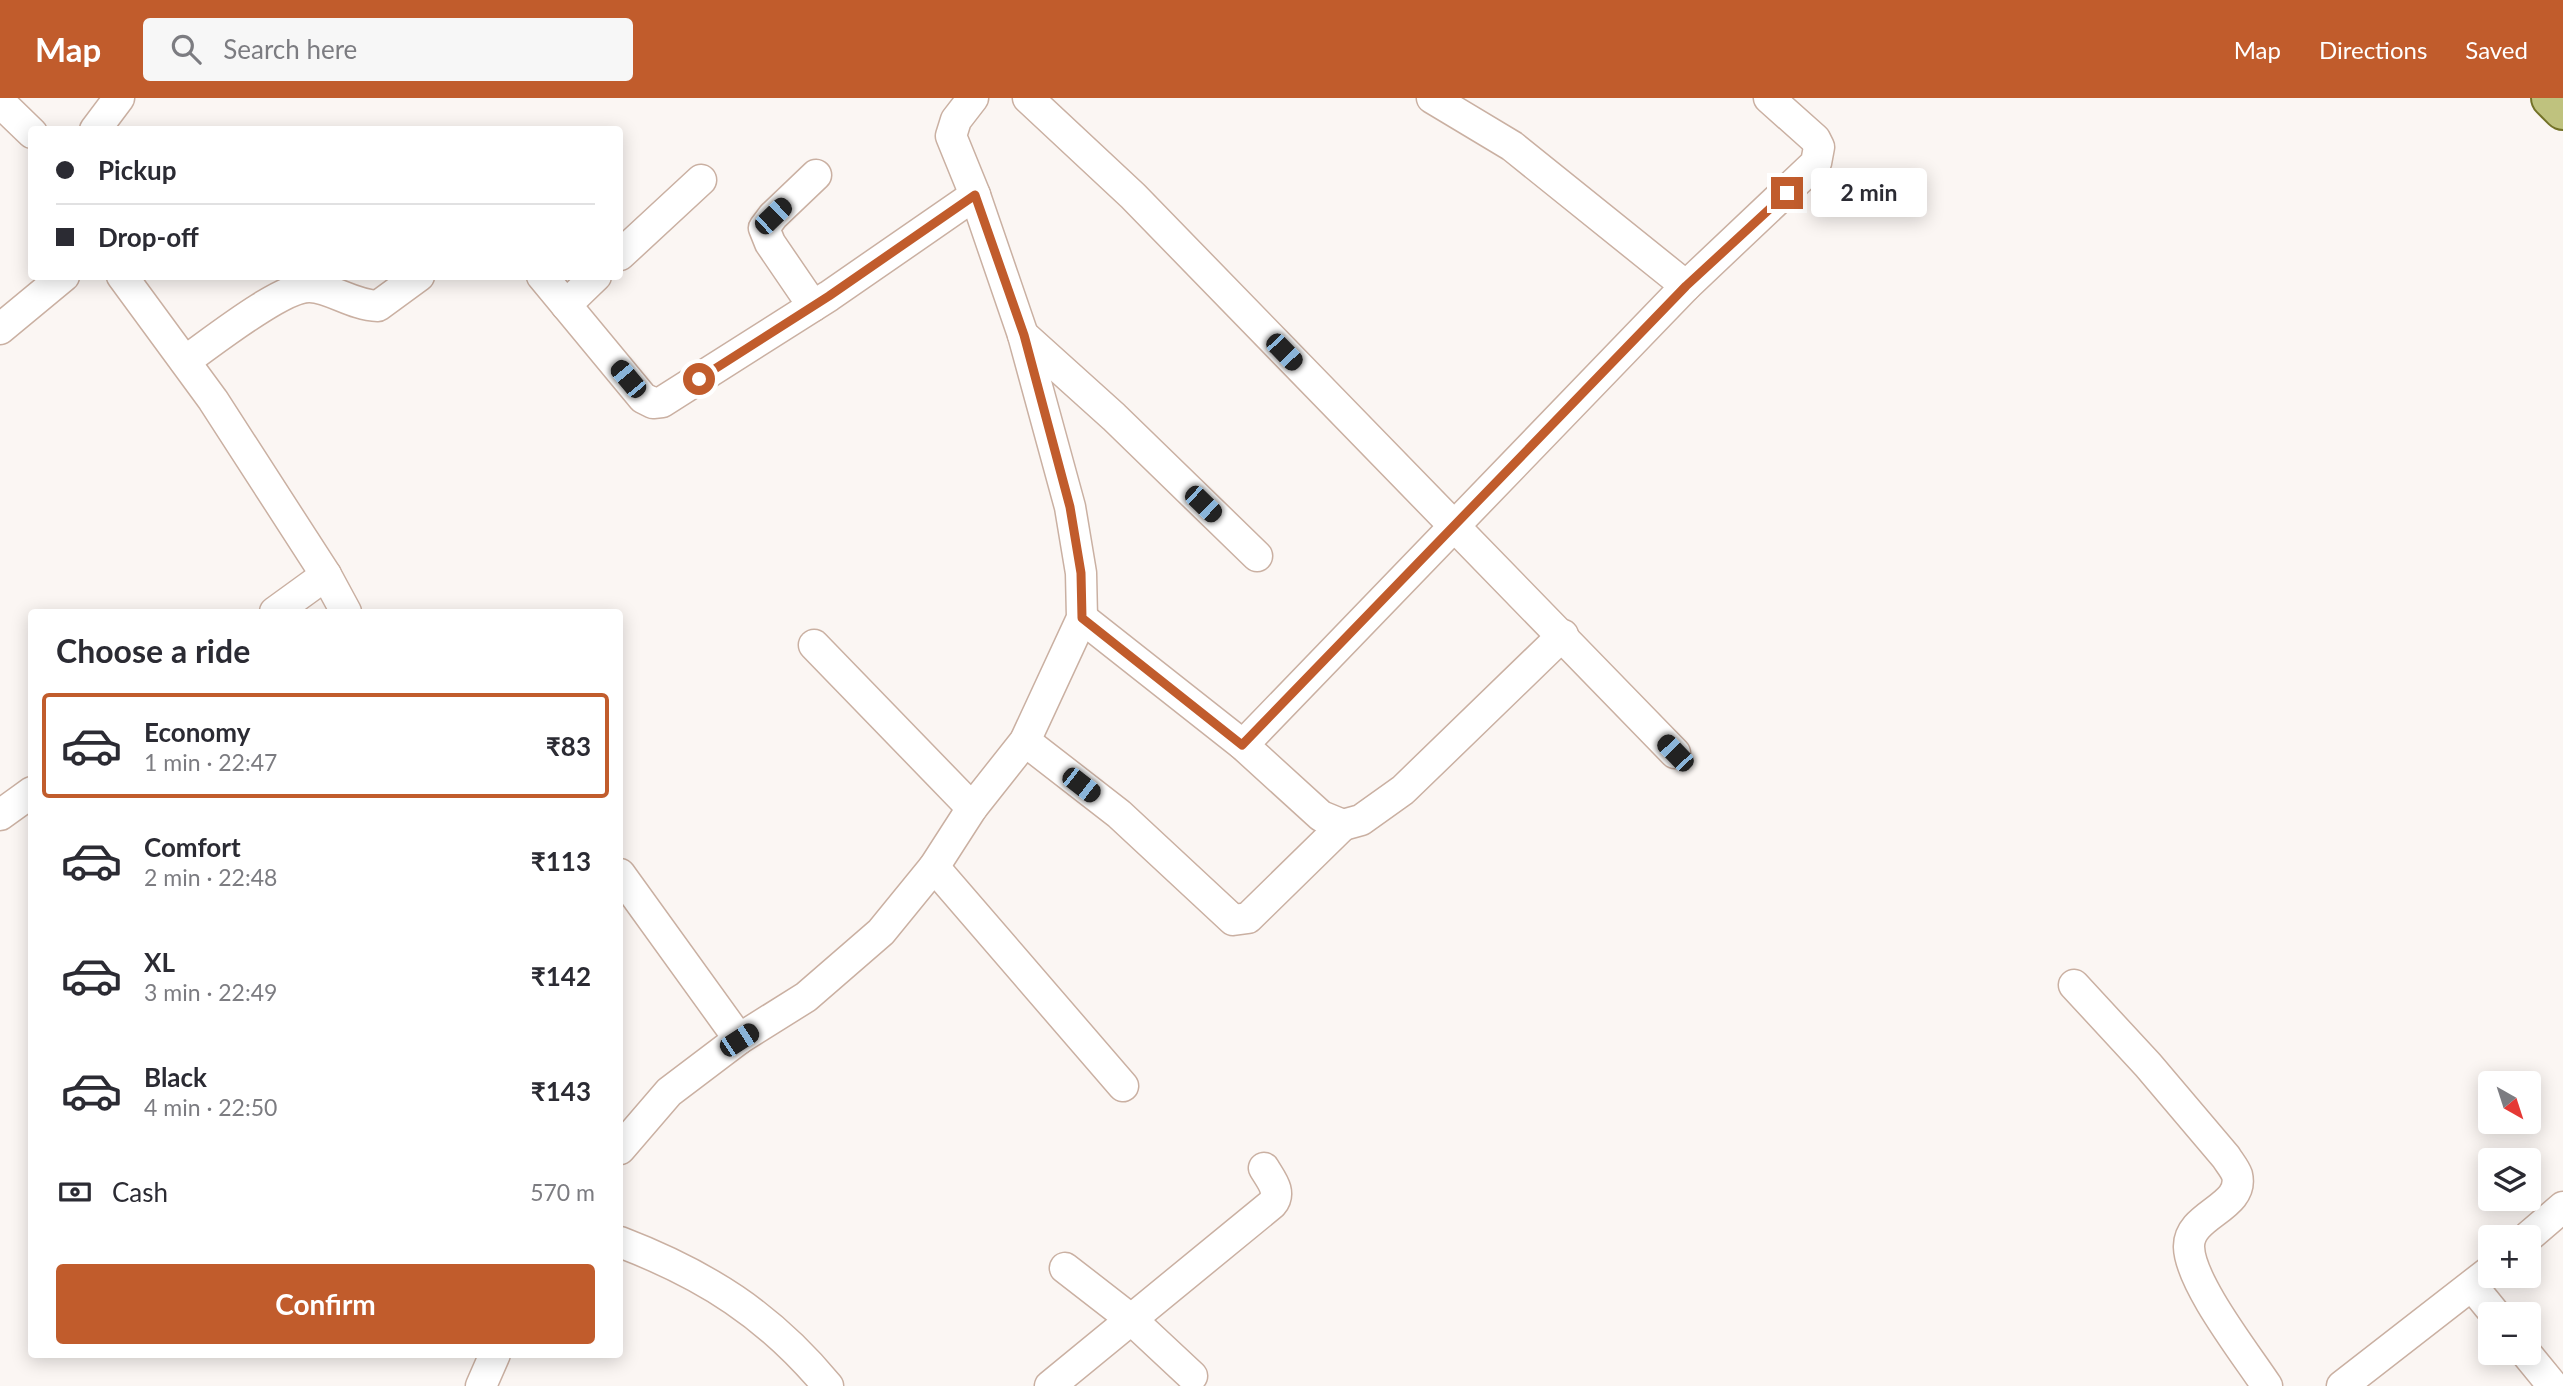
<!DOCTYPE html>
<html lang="en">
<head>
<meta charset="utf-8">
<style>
	body { margin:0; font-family:Lato,sans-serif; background:#f7f7f7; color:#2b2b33; height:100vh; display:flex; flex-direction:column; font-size:26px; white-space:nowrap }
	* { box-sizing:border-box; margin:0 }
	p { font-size:23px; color:#7c7c81 }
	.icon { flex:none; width:38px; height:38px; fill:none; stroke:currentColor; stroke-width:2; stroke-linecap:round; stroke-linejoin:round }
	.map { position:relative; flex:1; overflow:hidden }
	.sheet { position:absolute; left:28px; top:511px; width:595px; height:749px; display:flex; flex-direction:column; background:#fff; border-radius:7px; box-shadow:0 4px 18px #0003 }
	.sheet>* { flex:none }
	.guide { position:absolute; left:28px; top:28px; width:595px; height:154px; border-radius:7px; box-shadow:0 4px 18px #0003; display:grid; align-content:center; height:154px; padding:0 28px; background:#fff }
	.needle { width:46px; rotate:141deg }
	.controls { position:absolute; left:2478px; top:973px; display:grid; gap:14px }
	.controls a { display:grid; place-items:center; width:63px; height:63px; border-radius:7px; background:#fff; box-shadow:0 4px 18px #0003; font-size:35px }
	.end { position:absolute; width:32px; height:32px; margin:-16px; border:9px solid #c15c2c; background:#fff; box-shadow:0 0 0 4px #fff }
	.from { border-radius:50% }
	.bubble { position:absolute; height:49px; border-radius:7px; background:#fff; box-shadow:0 4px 18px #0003; font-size:23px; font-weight:700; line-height:49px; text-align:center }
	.car { position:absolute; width:21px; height:42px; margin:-21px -10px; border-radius:9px; box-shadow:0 0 5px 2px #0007; background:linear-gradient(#222 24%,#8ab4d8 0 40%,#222 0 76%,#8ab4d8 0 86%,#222 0) }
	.guide b { display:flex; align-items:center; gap:24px; height:66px; font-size:26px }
	.guide b+b { border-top:2px solid #e1e1e2 }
	.guide i { width:18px; height:18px; background:#2b2b33 }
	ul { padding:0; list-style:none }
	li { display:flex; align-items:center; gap:21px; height:105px; margin:0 14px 10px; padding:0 14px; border:4px solid transparent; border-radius:7px }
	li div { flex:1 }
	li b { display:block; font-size:26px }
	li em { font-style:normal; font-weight:700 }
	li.on { border-color:#c15c2c }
	li>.icon { width:63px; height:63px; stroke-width:1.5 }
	h2 { padding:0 28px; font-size:32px; line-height:84px }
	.pay { display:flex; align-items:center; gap:18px; height:77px; padding:0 28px; font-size:26px }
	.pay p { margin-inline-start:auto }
	.button { display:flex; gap:14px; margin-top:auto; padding:14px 28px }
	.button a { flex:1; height:80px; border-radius:7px; background:#c15c2c; color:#fff; font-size:28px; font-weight:700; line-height:80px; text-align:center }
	header { display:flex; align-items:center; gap:42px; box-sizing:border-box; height:98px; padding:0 35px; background:#c15c2c; color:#fff }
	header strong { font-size:33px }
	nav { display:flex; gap:38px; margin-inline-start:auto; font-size:24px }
	.search { width:490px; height:63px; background:#f7f7f7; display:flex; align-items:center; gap:18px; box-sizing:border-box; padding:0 24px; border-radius:7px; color:#7c7c81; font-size:26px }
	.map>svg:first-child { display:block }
</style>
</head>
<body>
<header>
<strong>Map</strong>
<div class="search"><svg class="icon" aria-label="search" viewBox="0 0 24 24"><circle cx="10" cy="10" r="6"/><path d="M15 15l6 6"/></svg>Search here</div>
<nav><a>Map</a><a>Directions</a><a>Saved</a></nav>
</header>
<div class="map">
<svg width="2563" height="1288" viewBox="0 0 2563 1288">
	<rect width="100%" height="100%" fill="#fbf6f3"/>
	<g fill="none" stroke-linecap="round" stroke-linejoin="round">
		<defs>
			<g id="minor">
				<path d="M1028 0 1133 98 1675 655"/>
				<path d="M1432 0 1512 48 1686 188"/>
				<path d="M0 4 32 35"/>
				<path d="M95 32 119 0"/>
				<path d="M620 157 701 82"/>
				<path d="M122 178 213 302 326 477 346 514"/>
				<path d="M542 178 643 300 653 305 662 304 829 198 975 97"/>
				<path d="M566 207 596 178"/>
				<path d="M813 208 770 145 764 130 773 118 816 77"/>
				<path d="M0 231 64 178"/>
				<path d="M1023 237 1114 319 1257 458"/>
				<path d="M185 263C211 245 282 188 310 189 332 190 352 207 378 208L419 178"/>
				<path d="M275 514 326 477"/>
				<path d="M1082 520 1243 647 1321 718 1343 727 1361 722 1403 692 1563 537"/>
				<path d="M814 547 972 710"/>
				<path d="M1025 643 1119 716 1233 822 1248 820 1343 727"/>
				<path d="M1243 647 1686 188 1816 65 1819 49 1815 41 1769 0"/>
				<path d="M0 717 32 694"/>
				<path d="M934 769 1123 988"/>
				<path d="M620 776 739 941"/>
				<path d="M2074 887 2148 967 2226 1059C2229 1064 2235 1071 2237 1077 2245 1110 2188 1116 2189 1149 2190 1185 2246 1256 2267 1288"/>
				<path d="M620 1051 669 994 739 941 806 899 881 834 934 769 972 710 1025 643 1082 520 1081 475 1070 409 1023 237 975 97 951 38 956 22 973 0"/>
				<path d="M2528 1139 2563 1109"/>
				<path d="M620 1144C706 1177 769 1217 828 1288"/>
				<path d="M1065 1170 1132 1222 1192 1278"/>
				<path d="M2473 1189 2495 1216"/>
				<path d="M2526 1255 2553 1288"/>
				<path d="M481 1288 495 1256"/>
				<path d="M1050 1288 1272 1106C1282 1094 1271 1082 1264 1070"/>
				<path d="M2342 1288 2490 1173"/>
			</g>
			<path id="major" d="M2551 0 2563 12"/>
		</defs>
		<!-- minor casing -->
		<use href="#minor" stroke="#cab0a2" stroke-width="33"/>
		<!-- major casing -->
		<use href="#major" stroke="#737227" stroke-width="42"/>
		<!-- minor -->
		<use href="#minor" stroke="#fff" stroke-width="30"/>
		<!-- major -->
		<use href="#major" stroke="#bfc27e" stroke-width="38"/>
	</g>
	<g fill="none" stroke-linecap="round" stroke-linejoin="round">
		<!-- route -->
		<path stroke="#c15c2c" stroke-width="9" d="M699 281 829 198 975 97 1024 237 1070 409 1081 475 1082 520 1242 647 1686 188 1787 95"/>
	</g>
</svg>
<div class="controls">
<a><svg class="needle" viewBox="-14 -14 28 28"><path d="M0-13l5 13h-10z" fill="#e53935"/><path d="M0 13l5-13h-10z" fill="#7c7c81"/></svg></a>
<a><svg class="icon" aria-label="layers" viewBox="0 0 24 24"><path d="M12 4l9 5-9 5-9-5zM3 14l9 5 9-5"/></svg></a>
<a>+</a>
<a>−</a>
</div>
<i class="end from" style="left:699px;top:281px"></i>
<i class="end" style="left:1787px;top:95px"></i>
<div class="bubble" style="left:1811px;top:70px;width:116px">2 min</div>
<i class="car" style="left:773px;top:118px;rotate:46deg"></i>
<i class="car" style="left:1284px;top:254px;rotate:136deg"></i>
<i class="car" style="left:628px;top:281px;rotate:320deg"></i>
<i class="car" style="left:1203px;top:406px;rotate:134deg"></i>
<i class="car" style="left:1675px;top:655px;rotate:316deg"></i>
<i class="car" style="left:1081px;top:687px;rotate:128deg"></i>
<i class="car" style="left:739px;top:942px;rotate:57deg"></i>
<div class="guide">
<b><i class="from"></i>Pickup</b>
<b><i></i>Drop-off</b>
</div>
<section class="sheet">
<h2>Choose a ride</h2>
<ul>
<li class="on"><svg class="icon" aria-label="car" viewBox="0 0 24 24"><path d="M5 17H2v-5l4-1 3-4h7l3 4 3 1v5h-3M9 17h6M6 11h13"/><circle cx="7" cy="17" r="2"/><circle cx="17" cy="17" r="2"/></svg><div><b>Economy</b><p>1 min · 22:47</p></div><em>₹83</em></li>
<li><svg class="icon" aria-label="car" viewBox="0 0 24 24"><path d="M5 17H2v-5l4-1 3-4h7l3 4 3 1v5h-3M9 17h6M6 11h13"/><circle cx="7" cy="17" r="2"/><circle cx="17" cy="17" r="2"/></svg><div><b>Comfort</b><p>2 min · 22:48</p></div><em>₹113</em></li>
<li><svg class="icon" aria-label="car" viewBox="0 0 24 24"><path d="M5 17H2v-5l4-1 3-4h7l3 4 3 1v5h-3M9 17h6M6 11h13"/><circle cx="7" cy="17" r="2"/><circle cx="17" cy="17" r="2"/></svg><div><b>XL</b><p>3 min · 22:49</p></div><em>₹142</em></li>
<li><svg class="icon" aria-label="car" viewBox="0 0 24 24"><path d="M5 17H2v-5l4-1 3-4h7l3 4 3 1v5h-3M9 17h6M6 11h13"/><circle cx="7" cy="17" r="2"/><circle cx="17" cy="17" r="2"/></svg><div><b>Black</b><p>4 min · 22:50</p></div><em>₹143</em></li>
</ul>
<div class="pay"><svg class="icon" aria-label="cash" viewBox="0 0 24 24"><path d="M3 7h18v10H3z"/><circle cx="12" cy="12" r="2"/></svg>Cash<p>570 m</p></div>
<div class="button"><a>Confirm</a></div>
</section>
</div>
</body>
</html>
